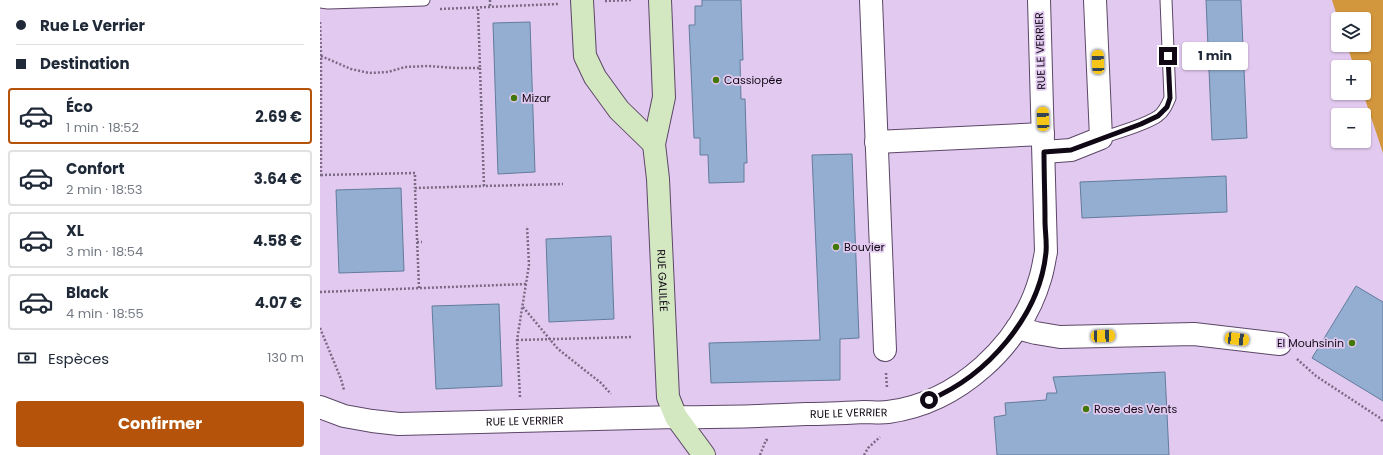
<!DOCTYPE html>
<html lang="fr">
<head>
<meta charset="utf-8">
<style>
	body { margin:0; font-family:Poppins,sans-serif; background:#f6f6f7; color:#1f2937; height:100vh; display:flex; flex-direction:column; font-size:15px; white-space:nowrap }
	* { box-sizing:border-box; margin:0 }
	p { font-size:13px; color:#747a83 }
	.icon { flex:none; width:22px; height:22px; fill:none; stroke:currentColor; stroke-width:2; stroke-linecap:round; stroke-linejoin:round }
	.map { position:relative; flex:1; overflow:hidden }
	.side { display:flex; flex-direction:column; background:#fff; width:320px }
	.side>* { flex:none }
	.guide { display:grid; align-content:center; height:88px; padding:0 16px; background:#fff }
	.controls { position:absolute; left:1011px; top:12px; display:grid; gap:8px }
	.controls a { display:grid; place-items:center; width:40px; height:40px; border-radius:4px; background:#fff; box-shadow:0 1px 3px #0004; font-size:20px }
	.end { position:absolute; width:18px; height:18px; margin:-9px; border:5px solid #100814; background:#fff; box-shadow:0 0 0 2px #fff }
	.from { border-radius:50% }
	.bubble { position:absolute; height:28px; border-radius:4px; background:#fff; box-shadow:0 1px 3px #0004; font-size:13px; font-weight:700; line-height:28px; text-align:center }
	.car { position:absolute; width:12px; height:24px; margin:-12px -6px; border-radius:5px; box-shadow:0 0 3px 1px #0007; background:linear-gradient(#f5c518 24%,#345 0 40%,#f5c518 0 76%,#345 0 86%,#f5c518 0) }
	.guide b { display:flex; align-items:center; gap:14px; height:38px; font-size:15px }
	.guide b+b { border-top:1px solid #e0e1e3 }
	.guide i { width:10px; height:10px; background:#1f2937 }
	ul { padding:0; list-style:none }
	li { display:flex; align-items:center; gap:12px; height:56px; margin:0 8px 6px; padding:0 8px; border:2px solid #e0e1e3; border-radius:4px }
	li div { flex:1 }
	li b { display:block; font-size:15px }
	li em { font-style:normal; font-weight:700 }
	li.selected { border-color:#b45309 }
	li>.icon { width:36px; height:36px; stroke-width:1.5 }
	.pay { display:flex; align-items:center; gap:10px; height:44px; padding:0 16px; font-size:15px }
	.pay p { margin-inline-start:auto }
	.primary-button { display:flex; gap:8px; margin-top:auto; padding:8px 16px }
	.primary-button a { flex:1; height:46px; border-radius:4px; background:#b45309; color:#fff; font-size:16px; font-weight:700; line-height:46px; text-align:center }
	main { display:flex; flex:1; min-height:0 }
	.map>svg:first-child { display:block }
</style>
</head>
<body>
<main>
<section class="side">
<div class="guide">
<b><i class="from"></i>Rue Le Verrier</b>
<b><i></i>Destination</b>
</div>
<ul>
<li class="selected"><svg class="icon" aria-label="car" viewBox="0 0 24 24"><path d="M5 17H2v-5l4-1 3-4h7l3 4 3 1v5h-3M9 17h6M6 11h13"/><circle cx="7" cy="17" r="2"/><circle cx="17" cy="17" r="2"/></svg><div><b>Éco</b><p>1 min · 18:52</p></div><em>2.69 €</em></li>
<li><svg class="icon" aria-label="car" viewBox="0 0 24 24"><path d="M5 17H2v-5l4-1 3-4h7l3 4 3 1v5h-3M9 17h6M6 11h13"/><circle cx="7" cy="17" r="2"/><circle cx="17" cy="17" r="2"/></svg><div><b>Confort</b><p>2 min · 18:53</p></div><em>3.64 €</em></li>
<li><svg class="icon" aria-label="car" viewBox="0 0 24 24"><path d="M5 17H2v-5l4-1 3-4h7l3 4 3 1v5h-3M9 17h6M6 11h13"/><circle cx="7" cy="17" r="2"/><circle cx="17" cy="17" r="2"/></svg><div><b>XL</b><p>3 min · 18:54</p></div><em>4.58 €</em></li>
<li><svg class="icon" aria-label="car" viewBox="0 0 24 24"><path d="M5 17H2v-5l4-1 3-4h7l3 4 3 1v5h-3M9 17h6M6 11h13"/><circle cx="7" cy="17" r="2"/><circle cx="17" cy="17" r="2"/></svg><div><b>Black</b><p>4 min · 18:55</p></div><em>4.07 €</em></li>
</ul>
<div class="pay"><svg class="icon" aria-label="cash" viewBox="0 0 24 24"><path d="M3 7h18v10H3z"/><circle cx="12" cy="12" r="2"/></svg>Espèces<p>130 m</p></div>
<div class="primary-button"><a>Confirmer</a></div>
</section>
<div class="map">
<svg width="1063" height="455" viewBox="0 0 1063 455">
	<rect width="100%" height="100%" fill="#e2c9ef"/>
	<!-- green -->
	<path fill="#d2963c" d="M1012 0H1063V153L1043 93H1044V67H1034L1027 45H1044V19H1018Z"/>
	<!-- building -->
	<g fill="#93aed0" stroke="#637c9c">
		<path d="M382 0H421L423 60H420L421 99H425L427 163H424V182L389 183 388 155H380V138H374L369 25H375V6H382Z"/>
		<path d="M886 0H921L927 138 892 140Z"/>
		<path d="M210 22 215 172 178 174 173 23Z"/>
		<path d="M532 154 539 338 520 339V380L391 383 389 343 500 340 492 155Z"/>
		<path d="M906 176 907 212 762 218 760 182Z"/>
		<path d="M81 188 84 271 19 273 16 190Z"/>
		<path d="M291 236 294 319 229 322 226 239Z"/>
		<path d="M1036 286 1063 302V401L992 358Z"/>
		<path d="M179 304 182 386 116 389 112 306Z"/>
		<path d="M845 372 849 455H677L674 417 686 415 685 403 726 400 727 393H737L733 377Z"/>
	</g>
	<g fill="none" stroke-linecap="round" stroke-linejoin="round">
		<defs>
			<g id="lane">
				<path d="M0 2 8 3 104 0"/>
				<path d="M781 138C796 133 826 125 838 116 844 112 847 105 850 98L846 0"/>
			</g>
			<g id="street">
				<path d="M551 0 565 350"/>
				<path d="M556 142 723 134"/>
				<path d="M724 152 751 150 781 138 775 0"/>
				<path d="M697 328 716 333 740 337 874 334 960 344"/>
				<path id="s1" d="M0 407 24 416 52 421 79 424 356 417C399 418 443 416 486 414 506 414 525 413 544 412 552 412 560 413 568 412 638 403 701 345 720 279 723 270 724 261 726 252L719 0"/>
			</g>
			<g id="secondary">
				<path d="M262 0 265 56 275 77 299 110 334 144"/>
				<path id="s2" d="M340 0 344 97 334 144 338 179 348 397 356 417 384 455"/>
			</g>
		</defs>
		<!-- lane casing -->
		<use href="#lane" stroke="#5c4767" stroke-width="13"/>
		<!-- street casing -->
		<use href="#street" stroke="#5c4767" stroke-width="24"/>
		<!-- secondary casing -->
		<use href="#secondary" stroke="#5c4767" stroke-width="24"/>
		<!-- path -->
		<g stroke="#7b6a84" stroke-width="2.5" stroke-dasharray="2 2" stroke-linecap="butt">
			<path d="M170 0V7"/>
			<path d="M285 1 311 0"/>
			<path d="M120 9 238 4"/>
			<path d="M1 56 31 69 49 73 68 72 85 67 108 66 135 68H160L158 8"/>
			<path d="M160 68 164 186 243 184"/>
			<path d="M0 175H1V56L0 20"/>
			<path d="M1 175 95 173V188"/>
			<path d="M97 242H102"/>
			<path d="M99 288 95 188 164 186"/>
			<path d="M0 292 206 284"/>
			<path d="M203 307 238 349 281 383 291 394"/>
			<path d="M0 328 21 379 24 390"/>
			<path d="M197 340 313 337"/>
			<path d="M977 359 996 376 1060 418 1063 422"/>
			<path d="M566 373 567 388"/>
			<path d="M200 397 197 340 209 265 207 226"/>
			<path d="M440 455 446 440H448"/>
			<path d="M544 455 548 448 560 437"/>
		</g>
		<!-- lane -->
		<use href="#lane" stroke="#fff" stroke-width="11"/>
		<!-- street -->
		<use href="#street" stroke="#fff" stroke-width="22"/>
		<!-- secondary -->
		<use href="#secondary" stroke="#d3e8c1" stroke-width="22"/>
	</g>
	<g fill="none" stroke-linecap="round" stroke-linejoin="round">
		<!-- route -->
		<path stroke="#100814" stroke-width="5" d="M609 400C667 376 720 316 726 252 727 242 725 231 725 221 725 198 724 175 724 152L751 150 821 124 838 116 847 107 850 98 848 56"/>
	</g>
	<!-- markers -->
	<g fill="#427808" stroke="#e2c9ef" stroke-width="1.5">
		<circle cx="396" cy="80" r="4"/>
		<circle cx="194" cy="98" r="4"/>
		<circle cx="516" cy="247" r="4"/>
		<circle cx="1032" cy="343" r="4"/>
		<circle cx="766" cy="409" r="4"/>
	</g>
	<g text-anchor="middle" stroke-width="3.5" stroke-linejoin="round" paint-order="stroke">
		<!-- street labels -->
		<g font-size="11" fill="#100814" stroke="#e2c9ef">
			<text transform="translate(720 51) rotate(-92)" y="4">RUE LE VERRIER</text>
			<text dy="4" stroke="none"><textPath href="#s2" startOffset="282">RUE GALILÉE</textPath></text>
			<text dy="4" stroke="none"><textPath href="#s1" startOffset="531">RUE LE VERRIER</textPath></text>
			<text dy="4" stroke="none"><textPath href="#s1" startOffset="207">RUE LE VERRIER</textPath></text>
		</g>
		<!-- poi labels -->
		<g font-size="11" fill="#100814" stroke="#e2c9ef" text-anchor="start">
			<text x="404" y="84">Cassiopée</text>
			<text x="202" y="102">Mizar</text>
			<text x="524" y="251">Bouvier</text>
			<text x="1024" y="347" text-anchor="end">El Mouhsinin</text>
			<text x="774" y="413">Rose des Vents</text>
		</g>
	</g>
</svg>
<div class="controls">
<a><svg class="icon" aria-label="layers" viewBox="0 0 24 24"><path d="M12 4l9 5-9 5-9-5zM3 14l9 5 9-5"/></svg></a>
<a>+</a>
<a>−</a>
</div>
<i class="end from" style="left:609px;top:400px"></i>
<i class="end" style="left:848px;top:56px"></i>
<div class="bubble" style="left:862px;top:42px;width:66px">1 min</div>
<i class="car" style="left:778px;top:62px;rotate:358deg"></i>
<i class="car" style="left:723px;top:119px;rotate:358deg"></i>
<i class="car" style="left:783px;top:336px;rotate:88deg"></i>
<i class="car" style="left:917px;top:339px;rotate:97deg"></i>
</div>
</main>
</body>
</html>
